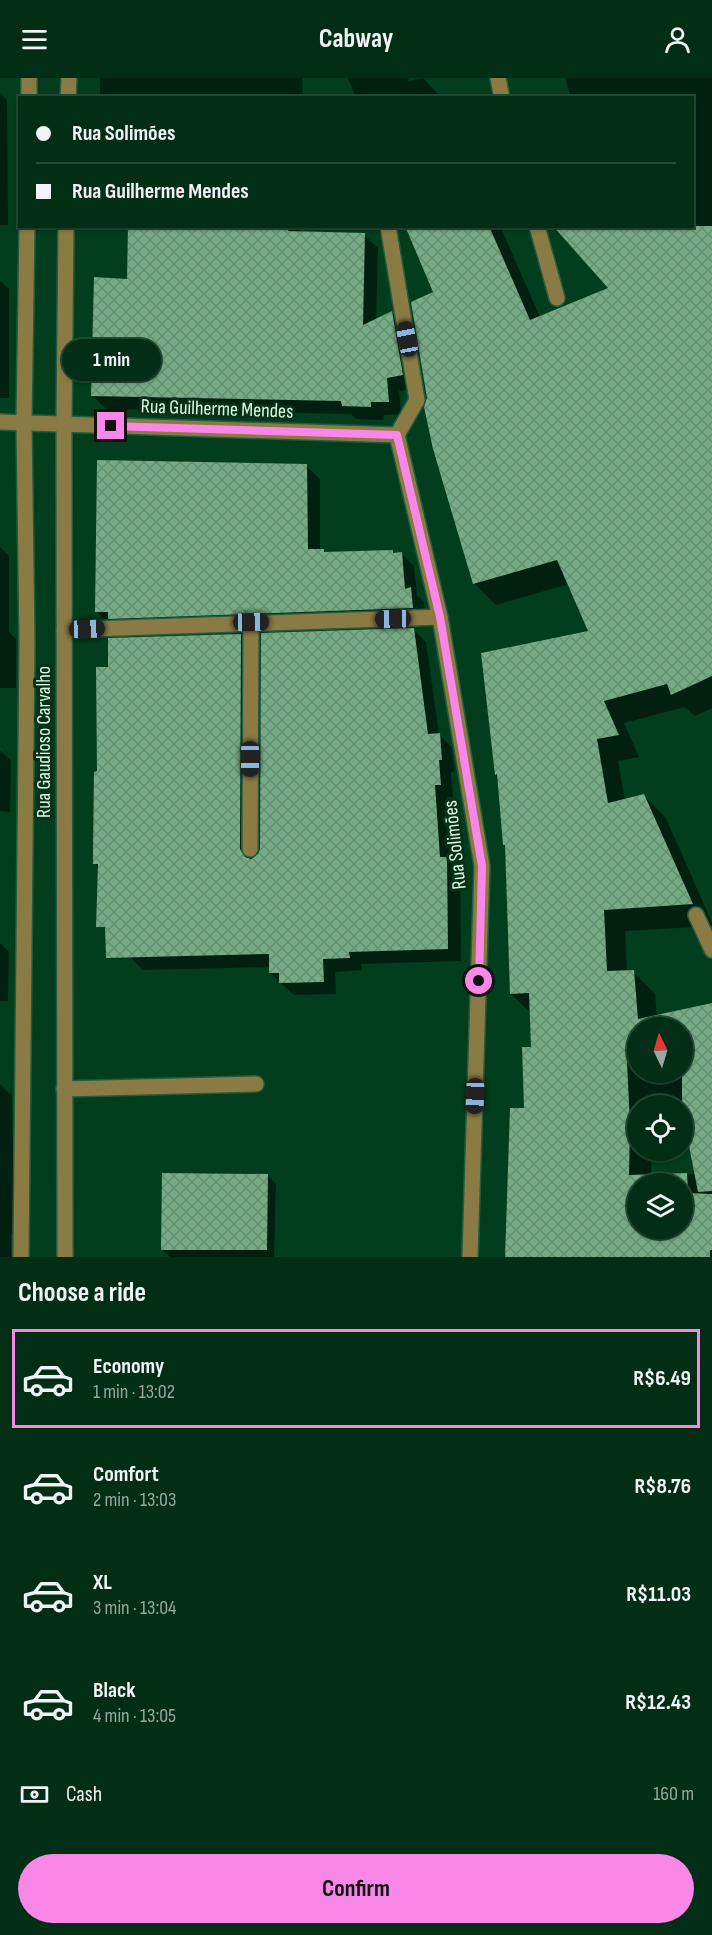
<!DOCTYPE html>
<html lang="en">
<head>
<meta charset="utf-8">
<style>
	body { margin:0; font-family:"Sofia Sans Condensed",sans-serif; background:#103a23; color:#f1f3f6; height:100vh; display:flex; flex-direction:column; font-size:22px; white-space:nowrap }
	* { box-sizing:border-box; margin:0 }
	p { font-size:20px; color:#96a8a1 }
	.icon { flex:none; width:33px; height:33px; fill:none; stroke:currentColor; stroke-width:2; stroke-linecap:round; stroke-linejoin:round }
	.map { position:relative; height:1179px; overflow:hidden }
	.side { display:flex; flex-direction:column; background:#022e16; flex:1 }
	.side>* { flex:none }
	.guide { position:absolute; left:18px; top:18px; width:676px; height:132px; border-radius:0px; box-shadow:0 2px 4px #0004,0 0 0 2px #234a35; display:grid; align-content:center; height:132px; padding:0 18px; background:#022e16 }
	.needle { width:39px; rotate:355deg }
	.fabs { position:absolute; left:627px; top:939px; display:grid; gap:12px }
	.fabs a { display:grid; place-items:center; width:66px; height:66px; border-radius:50%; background:#022e16; box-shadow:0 2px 4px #0004,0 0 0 2px #234a35; font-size:30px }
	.end { position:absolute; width:27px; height:27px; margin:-14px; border:8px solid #f987e8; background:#111; box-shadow:0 0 0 3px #111 }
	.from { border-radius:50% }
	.bubble { position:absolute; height:42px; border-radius:21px; background:#022e16; box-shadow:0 2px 4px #0004,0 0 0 2px #234a35; font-size:20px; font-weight:700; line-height:42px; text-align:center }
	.car { position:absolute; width:18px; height:36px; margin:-18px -9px; border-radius:8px; box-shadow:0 0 4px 2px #0007; background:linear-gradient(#222 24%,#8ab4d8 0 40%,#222 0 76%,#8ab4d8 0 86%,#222 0) }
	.guide b { display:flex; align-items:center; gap:21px; height:57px; font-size:22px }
	.guide b+b { border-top:2px solid #234a35 }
	.guide i { width:15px; height:15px; background:#f1f3f6 }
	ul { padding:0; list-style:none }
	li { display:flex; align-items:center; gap:18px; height:99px; margin:0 12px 9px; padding:0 6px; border:3px solid transparent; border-radius:0px }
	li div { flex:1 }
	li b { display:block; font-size:22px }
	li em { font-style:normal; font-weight:700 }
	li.on { border-color:#f987e8 }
	li>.icon { width:54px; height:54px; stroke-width:1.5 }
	h2 { padding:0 18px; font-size:27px; line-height:72px }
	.pay { display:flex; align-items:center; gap:15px; height:66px; padding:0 18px; font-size:22px }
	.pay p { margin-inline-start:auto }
	.cta { display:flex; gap:12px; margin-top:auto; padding:12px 18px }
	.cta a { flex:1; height:69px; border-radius:36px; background:#f987e8; color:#111; font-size:24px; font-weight:700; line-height:69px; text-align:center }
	header { display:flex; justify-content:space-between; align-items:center; height:78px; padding:0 18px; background:#022e16; font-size:27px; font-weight:700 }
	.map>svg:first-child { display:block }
</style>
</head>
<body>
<header><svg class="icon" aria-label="menu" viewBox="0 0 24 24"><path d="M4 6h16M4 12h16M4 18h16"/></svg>Cabway<svg class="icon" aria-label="person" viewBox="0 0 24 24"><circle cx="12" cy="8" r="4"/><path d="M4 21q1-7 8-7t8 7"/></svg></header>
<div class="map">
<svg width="712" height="1179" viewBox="0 0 712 1179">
	<defs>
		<pattern id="building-cross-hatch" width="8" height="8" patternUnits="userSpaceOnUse" patternTransform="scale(1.5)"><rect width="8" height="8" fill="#75ab85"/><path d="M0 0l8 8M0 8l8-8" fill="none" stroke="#668e72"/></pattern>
	</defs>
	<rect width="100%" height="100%" fill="#023d1e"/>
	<!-- shadow -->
	<g fill="#0007" fill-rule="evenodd">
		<path d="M100 0H302L303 20H100Z"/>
		<path d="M348 0H408L409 3 423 0 442 20H356Z"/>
		<path d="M565 0H712V630L695 638 685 629 624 645 639 679 618 683 625 722 644 718 666 740 712 845V848L625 853 627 894H633L655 916 657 938 712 927V1179H506L533 970 532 936 511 916 507 768 499 698 497 696 590 554 569 506 496 527 474 505 435 215 407 148H500L540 239 610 211 693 148V20H571ZM638 950H682V994H638ZM638 1028H682V1056H689L696 1096 651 1098 652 1072H638ZM638 1106H682V1150H638Z"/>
		<path d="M0 14 7 22 8 147H0Z"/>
		<path d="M130 148H301V155L364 157 378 170 376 242 392 235 405 248 416 310 399 313 401 336 384 337 383 342 356 341 351 336 106 331 93 318 128 203Z"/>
		<path d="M0 203 9 211V320H0Z"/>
		<path d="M306 388 320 401V472H324L327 476 392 473 395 476 401 475 414 488 417 517 424 524 425 543 110 547 97 534Z"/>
		<path d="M0 469 9 478V554L16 561V610H0Z"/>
		<path d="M413 551 426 564 439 656 452 670 454 694H451L453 719H447L452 786 460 794 461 883 361 886 362 892 335 894 336 916 294 917 270 895V889L143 892 130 879 99 790 94 785 98 695 110 590 241 557 254 570 253 781 259 777Z"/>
		<path d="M0 672 11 683 10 734 0 733Z"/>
		<path d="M0 865 9 874 8 923H0Z"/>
		<path d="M0 1006 12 1018 14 1155 11 1156V1179H0Z"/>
		<path d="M267 1097 276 1106 274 1179H170L162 1172Z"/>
	</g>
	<!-- building -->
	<g fill="url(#building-cross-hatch)" fill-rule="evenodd">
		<path d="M128 148H289L288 153 365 155 363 247 392 233 403 297 387 300 389 324H371V329L342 328 341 323 91 318 94 199 127 201Z"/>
		<path d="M405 148H489L530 242 608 210 553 148H712V598L671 617 667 606 604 623 619 657 597 661 608 725 644 716 693 826 604 832 607 893 634 892 638 941 712 925V1113L698 1114 682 1032V950H638V963L626 964 630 1046 629 1097 687 1095 688 1115 712 1116V1172H710V1179H505L510 1030H524L522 969H531L529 915 510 916 505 767H503L497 696 495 697 481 575 588 553 557 482 473 506 433 371 424 329 427 320 411 224 433 214ZM638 1106H682V1150H638Z"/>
		<path d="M97 382 307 386 308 471H324V474L393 472V475L402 474 405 511 411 509 413 530 108 541V534H95Z"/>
		<path d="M414 550 428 656 440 655 442 682H439L441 707H435L440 779H447L448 871 349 874 350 880 323 881 324 904 279 905V895H269V876L106 880 105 849H96L98 786H93V772L94 694 97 693 96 589H108V560L241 556 240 771 245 779 251 781 258 776 260 771 261 555Z"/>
		<path d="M162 1095 268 1096 267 1172H161Z"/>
	</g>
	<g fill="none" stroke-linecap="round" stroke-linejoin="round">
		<defs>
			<g id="minor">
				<path d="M498 0 502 20"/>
				<path d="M29 20V0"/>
				<path d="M68 20 69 0"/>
				<path d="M388 148 417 322 397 357"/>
				<path d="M537 148 557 220"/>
				<path d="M0 344 397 357"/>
				<path d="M397 357 440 539 482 788 470 1179"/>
				<path d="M64 552 440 539"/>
				<path d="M250 771 251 544"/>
				<path d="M696 837 712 872"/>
				<path d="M64 1011 256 1006"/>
				<path d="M21 1179 27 565 24 344 27 148"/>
				<path d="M65 1179 64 347 66 148"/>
			</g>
		</defs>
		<!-- minor casing -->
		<use href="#minor" stroke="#255b3e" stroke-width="18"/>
		<!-- minor -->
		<use href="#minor" stroke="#8a7a44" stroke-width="15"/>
	</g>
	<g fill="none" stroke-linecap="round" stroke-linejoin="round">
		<!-- route -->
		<path stroke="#f987e8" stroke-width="8" d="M111 348 397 357 440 539 482 788 479 903"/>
	</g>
	<g text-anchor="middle" stroke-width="6" stroke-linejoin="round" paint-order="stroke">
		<!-- street labels -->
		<g font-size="20" fill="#defae5" stroke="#073119">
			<text transform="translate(217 330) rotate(2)" y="7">Rua Guilherme Mendes</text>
			<text transform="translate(43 664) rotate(-90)" y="7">Rua Gaudioso Carvalho</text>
			<text transform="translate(454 767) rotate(-96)" y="7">Rua Solimões</text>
		</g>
	</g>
</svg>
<div class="fabs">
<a><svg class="needle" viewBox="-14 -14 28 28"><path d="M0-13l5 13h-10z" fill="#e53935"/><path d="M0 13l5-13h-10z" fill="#96a8a1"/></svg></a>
<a><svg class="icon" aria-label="locate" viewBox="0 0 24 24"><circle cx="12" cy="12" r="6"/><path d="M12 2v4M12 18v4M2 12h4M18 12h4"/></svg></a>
<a><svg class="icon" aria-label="layers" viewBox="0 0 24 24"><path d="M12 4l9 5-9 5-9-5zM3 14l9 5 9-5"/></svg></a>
</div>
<i class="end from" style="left:479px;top:903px"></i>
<i class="end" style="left:111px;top:348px"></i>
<div class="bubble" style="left:62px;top:261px;width:99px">1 min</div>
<i class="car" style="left:407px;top:261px;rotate:349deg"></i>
<i class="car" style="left:393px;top:541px;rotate:269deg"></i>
<i class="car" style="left:251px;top:544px;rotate:89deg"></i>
<i class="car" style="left:87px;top:551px;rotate:88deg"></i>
<i class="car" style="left:250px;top:681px;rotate:180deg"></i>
<i class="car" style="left:475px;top:1018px;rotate:182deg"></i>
<div class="guide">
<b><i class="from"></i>Rua Solimões</b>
<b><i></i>Rua Guilherme Mendes</b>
</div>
</div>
<section class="side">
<h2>Choose a ride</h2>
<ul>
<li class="on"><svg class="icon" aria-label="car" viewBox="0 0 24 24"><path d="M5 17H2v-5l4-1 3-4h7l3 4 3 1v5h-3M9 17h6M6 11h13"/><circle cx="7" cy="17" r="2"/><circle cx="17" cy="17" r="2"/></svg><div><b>Economy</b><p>1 min · 13:02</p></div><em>R$6.49</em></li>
<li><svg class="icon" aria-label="car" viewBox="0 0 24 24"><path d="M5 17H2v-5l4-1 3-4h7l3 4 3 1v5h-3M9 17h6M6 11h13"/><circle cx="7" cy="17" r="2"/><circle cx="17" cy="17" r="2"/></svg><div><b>Comfort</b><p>2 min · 13:03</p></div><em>R$8.76</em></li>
<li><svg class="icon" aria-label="car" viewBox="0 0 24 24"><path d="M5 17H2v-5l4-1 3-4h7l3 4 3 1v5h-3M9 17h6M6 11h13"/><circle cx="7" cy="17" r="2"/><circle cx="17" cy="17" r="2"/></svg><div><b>XL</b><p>3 min · 13:04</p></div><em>R$11.03</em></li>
<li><svg class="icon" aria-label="car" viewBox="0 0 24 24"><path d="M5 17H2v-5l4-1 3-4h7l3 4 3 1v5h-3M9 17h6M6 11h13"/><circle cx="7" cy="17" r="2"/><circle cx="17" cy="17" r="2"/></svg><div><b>Black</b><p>4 min · 13:05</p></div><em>R$12.43</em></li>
</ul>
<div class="pay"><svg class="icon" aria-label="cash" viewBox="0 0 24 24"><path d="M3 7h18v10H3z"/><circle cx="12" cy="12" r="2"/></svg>Cash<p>160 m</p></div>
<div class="cta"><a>Confirm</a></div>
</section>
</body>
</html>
